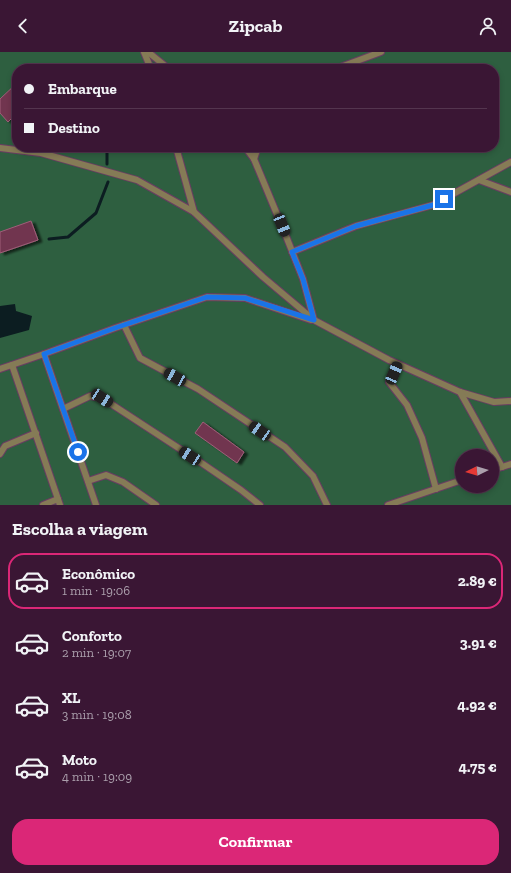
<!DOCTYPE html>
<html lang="pt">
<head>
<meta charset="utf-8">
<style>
	body { margin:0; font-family:"Zilla Slab",serif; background:#411f3c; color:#f1f3f6; height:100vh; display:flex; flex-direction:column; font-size:15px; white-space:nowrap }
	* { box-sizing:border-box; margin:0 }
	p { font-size:13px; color:#ab9fac }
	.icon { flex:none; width:22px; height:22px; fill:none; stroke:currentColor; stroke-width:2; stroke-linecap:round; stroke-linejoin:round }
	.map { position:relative; height:453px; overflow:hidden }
	.panel { display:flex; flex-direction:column; background:#3a1634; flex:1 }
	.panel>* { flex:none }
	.banner { position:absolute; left:12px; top:12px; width:487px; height:88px; border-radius:16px; box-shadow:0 2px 6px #0003,0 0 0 1px #54354f; display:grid; align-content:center; height:88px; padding:0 12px; background:#3a1634 }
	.needle { width:26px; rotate:265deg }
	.tools { position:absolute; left:455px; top:397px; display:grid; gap:8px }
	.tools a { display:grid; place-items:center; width:44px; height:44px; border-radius:50%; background:#3a1634; box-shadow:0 2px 6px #0003,0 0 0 1px #54354f; font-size:20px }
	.end { position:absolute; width:18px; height:18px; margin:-9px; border:5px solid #1a73e8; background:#fff; box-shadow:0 0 0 2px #fff }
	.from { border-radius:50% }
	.car { position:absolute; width:12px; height:24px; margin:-12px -6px; border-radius:5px; box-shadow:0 0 3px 1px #0007; background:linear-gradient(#222 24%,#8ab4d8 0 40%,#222 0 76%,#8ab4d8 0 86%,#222 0) }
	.banner b { display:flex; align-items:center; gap:14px; height:38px; font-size:15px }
	.banner b+b { border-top:1px solid #54354f }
	.banner i { width:10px; height:10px; background:#f1f3f6 }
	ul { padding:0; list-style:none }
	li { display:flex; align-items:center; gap:12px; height:56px; margin:0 8px 6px; padding:0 4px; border:2px solid transparent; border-radius:16px }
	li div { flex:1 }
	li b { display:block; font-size:15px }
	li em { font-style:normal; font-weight:700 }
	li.on { border-color:#db2777 }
	li>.icon { width:36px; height:36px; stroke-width:1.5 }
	h2 { padding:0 12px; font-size:18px; line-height:48px }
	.cta { display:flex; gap:8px; margin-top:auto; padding:8px 12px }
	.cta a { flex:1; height:46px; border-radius:16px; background:#db2777; color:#fff; font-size:16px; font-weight:700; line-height:46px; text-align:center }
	header { display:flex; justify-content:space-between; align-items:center; height:52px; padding:0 12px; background:#3a1634; font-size:18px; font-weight:700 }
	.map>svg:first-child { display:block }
</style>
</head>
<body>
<header><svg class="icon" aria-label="back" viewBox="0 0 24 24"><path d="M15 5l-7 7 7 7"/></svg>Zipcab<svg class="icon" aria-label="person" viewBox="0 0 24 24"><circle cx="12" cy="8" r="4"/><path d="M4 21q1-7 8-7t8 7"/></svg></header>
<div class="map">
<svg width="511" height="453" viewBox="0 0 511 453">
	<defs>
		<filter id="shadow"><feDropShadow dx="4" dy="2" stdDeviation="1" flood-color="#0009"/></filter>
	</defs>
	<rect width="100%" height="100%" fill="#4e1d46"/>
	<!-- green -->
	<path fill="#2e5f40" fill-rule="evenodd" d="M0 0H511V453H0ZM17 17H494V95H17ZM462 404H492V434H462Z"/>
	<!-- water -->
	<path fill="#0c1d21" d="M15 252 16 259 32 264 29 278 0 286V254Z"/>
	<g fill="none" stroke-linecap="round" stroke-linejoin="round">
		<!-- stream -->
		<g stroke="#0c1d21" stroke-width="3">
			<path d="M139 17 142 13"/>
			<path d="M107 95V112"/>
			<path d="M49 187 68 185 96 161 108 130"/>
		</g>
	</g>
	<!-- building -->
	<g fill="#71344f" stroke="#a05e79" filter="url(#shadow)">
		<path d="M17 31V61L8 70 0 61V47Z"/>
		<path d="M31 169 38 188 0 201V180Z"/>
		<path d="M203 370 244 400 237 411 195 381Z"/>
	</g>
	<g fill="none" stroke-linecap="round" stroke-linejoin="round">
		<defs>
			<g id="lane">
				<path d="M144 0 151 17"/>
				<path d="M148 0 169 17"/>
				<path d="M335 17 381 0"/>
				<path d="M176 95 194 160 263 225 314 268 389 308 460 340 494 350 511 349"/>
				<path d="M245 95 254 107 286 184 303 227 314 268"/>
				<path d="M0 96 41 101 137 128 194 160"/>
				<path d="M254 107 258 95"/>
				<path d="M479 128 511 140"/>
				<path d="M292 200 356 174 433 153 511 110"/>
				<path d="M124 273 140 306 198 337 285 395 313 424 327 453"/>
				<path d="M44 302 96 453"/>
				<path d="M397 312 389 330 407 353 422 386 436 437"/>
				<path d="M12 313 60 453"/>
				<path d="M0 317 44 302 115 276 207 245 245 246 311 268"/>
				<path d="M460 340 502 415 511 412"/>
				<path d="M63 357 90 344 102 346 203 412 241 438 260 453"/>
				<path d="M0 402 5 394 36 381"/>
				<path d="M492 418 502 415"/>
				<path d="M88 429 106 423 123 430 156 453"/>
				<path d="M43 453 58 447"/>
				<path d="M388 453 462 428"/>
			</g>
		</defs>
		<!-- lane casing -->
		<use href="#lane" stroke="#6a3c62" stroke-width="8"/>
		<!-- lane -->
		<use href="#lane" stroke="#857b56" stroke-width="6"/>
	</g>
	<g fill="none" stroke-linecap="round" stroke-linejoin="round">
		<!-- route -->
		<path stroke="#1a73e8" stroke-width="5" d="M78 400 44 302 115 276 207 245 245 246 314 268 303 227 292 200 356 174 433 153 444 147"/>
	</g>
</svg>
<div class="tools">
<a><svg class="needle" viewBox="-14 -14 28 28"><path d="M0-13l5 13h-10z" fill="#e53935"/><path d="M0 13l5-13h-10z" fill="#ab9fac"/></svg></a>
</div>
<i class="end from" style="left:78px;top:400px"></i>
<i class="end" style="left:444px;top:147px"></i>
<i class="car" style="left:282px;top:173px;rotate:158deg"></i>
<i class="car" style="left:394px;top:321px;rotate:23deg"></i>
<i class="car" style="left:175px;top:325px;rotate:299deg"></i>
<i class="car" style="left:102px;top:346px;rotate:123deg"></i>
<i class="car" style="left:260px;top:379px;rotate:304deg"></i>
<i class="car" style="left:190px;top:404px;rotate:303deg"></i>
<div class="banner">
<b><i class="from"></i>Embarque</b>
<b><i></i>Destino</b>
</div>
</div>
<section class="panel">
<h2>Escolha a viagem</h2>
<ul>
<li class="on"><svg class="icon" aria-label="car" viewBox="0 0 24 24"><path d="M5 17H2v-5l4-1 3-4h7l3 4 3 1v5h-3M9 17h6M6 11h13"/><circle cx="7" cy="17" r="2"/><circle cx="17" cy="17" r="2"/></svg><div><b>Econômico</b><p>1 min · 19:06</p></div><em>2.89 €</em></li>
<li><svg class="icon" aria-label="car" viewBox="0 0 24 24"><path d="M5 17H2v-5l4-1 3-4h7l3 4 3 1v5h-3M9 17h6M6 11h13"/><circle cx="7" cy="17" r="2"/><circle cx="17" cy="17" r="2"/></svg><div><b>Conforto</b><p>2 min · 19:07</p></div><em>3.91 €</em></li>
<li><svg class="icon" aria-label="car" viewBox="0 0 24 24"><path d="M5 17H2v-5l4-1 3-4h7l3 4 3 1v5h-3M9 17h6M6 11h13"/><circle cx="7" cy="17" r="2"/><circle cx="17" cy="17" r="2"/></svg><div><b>XL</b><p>3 min · 19:08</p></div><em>4.92 €</em></li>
<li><svg class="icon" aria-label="car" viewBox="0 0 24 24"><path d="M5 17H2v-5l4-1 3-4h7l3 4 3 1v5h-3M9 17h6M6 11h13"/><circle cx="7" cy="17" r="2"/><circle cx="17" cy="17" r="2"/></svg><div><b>Moto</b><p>4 min · 19:09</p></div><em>4.75 €</em></li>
</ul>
<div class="cta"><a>Confirmar</a></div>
</section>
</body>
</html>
